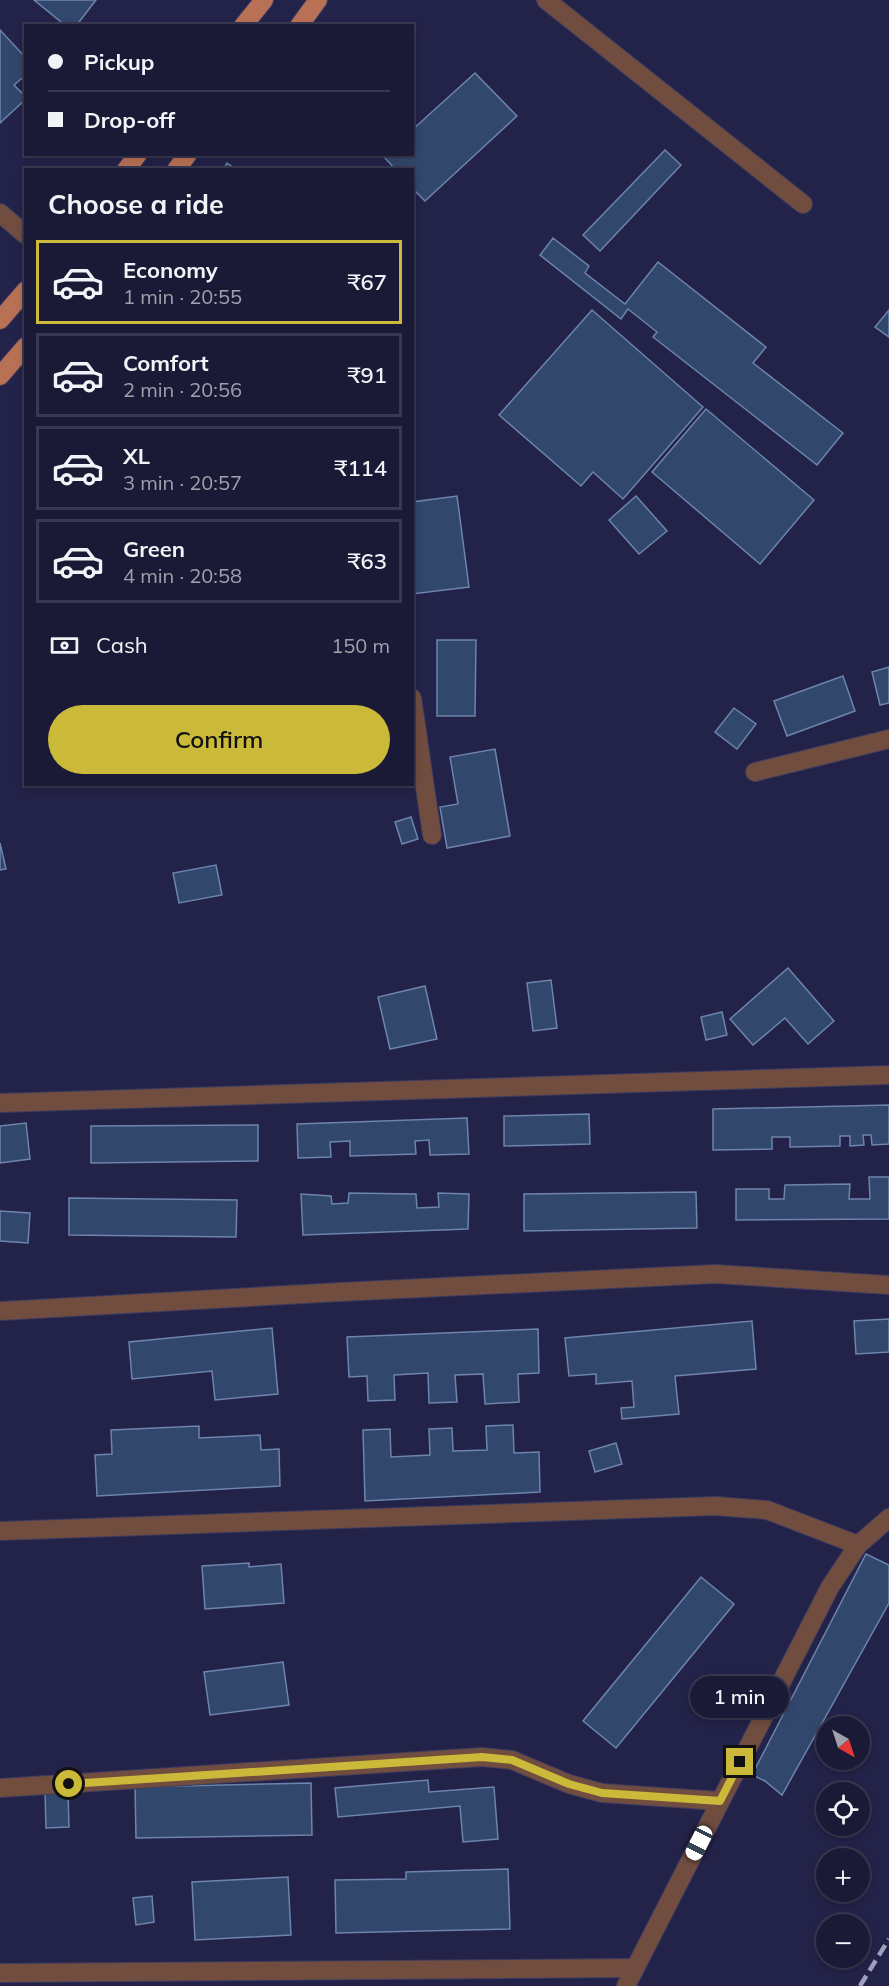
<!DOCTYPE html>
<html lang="en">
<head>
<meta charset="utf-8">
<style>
	body { margin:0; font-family:Mulish,sans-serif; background:#23233e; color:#f1f3f6; height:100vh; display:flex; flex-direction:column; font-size:22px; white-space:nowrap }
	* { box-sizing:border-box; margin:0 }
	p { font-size:20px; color:#9fa1ad }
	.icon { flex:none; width:33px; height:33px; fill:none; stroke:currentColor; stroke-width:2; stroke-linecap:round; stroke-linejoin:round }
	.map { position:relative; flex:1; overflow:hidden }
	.drawer { position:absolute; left:24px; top:168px; width:390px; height:618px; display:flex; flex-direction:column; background:#1a1a36; border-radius:0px; box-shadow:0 3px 9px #0003,0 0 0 2px #383851 }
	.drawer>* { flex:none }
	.guide { position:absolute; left:24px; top:24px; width:390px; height:132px; border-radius:0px; box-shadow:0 3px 9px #0003,0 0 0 2px #383851; display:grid; align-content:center; height:132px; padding:0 24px; background:#1a1a36 }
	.needle { width:39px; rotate:141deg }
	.controls { position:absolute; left:816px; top:1716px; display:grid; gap:12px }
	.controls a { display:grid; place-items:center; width:54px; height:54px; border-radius:50%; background:#1a1a36; box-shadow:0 3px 9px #0003,0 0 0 2px #383851; font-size:30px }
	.end { position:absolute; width:27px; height:27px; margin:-14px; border:8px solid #cbba39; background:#111; box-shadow:0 0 0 3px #111 }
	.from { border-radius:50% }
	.bubble { position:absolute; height:42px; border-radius:21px; background:#1a1a36; box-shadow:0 3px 9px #0003,0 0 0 2px #383851; font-size:20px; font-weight:600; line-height:42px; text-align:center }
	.car { position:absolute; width:18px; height:36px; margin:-18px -9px; border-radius:8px; box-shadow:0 0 4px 2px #0007; background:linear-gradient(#fff 24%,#345 0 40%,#fff 0 76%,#345 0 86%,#fff 0) }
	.guide b { display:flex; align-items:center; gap:21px; height:57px; font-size:22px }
	.guide b+b { border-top:2px solid #383851 }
	.guide i { width:15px; height:15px; background:#f1f3f6 }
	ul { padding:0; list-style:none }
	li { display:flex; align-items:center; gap:18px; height:84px; margin:0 12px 9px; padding:0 12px; border:3px solid #383851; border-radius:0px }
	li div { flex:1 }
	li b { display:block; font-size:22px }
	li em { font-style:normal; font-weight:600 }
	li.selected { border-color:#cbba39 }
	li>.icon { width:54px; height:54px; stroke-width:1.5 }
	h2 { padding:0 24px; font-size:27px; line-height:72px }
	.pay { display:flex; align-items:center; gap:15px; height:66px; padding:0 24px; font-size:22px }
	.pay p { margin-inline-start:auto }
	.primary-button { display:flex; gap:12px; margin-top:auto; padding:12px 24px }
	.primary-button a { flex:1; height:69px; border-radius:36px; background:#cbba39; color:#111; font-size:24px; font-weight:600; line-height:69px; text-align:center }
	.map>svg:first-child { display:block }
</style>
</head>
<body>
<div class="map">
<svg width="889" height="1986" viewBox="0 0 889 1986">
	<rect width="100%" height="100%" fill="#232248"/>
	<!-- building -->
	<g fill="#32476c" stroke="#6d84ad" stroke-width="1.5">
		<path d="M34 0H96L76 26H66Z"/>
		<path d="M0 30 26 58V75L14 85 26 97V99L0 123Z"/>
		<path d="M475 73 517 116 425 201 412 188V170H396L384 157 386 154H412V130Z"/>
		<path d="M665 150 681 165 600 251 583 235Z"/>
		<path d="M227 163 237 170H223Z"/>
		<path d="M553 238 589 266 585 273 625 304 658 262 766 347 753 363 843 433 817 465 653 337 657 332 628 309 621 319 540 255Z"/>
		<path d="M592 310 703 407 623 499 593 472 581 486 499 415Z"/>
		<path d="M889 310V337L875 327Z"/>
		<path d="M706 409 814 500 760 564 652 472Z"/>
		<path d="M457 496 469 587 412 594V502Z"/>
		<path d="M636 496 667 531 639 554 609 520Z"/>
		<path d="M437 640H476L475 716H437Z"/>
		<path d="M889 667V703L880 705 872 672Z"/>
		<path d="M843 676 855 711 787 736 774 701Z"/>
		<path d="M734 708 756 724 737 749 715 732Z"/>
		<path d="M495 749 510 836 447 848 440 807 458 804 450 757Z"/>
		<path d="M411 817 418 839 402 844 395 822Z"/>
		<path d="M0 843 6 869 0 870Z"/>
		<path d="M216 865 222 895 179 903 173 873Z"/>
		<path d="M788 968 834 1021 808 1044 785 1018 753 1045 730 1019Z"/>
		<path d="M551 980 557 1028 533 1031 527 983Z"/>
		<path d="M425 986 437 1039 390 1049 378 997Z"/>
		<path d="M722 1012 727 1035 706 1040 701 1017Z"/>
		<path d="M889 1105V1144L872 1145 871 1135H863L864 1145 850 1146V1136H840V1146L790 1147V1137H772V1149L713 1150V1109Z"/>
		<path d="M589 1114 590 1144 504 1146V1116Z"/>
		<path d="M467 1118 469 1154 430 1155 429 1140 415 1141 416 1154 350 1156V1141L330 1142 331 1157 298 1158 297 1124Z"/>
		<path d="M26 1123 30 1159 0 1163V1126Z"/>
		<path d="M258 1125V1161L91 1163V1126Z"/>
		<path d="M869 1177H889V1219L736 1220V1189H769V1199H784L785 1185 850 1184 849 1199H870Z"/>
		<path d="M696 1192 697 1228 524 1231V1194Z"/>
		<path d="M349 1193 416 1194 417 1208 439 1207 438 1193 469 1194 468 1229 303 1235 301 1194 331 1196 332 1204 348 1203Z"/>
		<path d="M69 1198 237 1200 236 1237 69 1235Z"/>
		<path d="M0 1211 30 1213 28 1243 0 1241Z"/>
		<path d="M889 1319V1352L856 1354 854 1321Z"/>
		<path d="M752 1321 756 1369 675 1376 679 1414 622 1419 621 1408 634 1407 632 1381 596 1384V1374L569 1376 565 1338Z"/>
		<path d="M272 1328 278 1394 215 1400 212 1371 132 1379 129 1342Z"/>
		<path d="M538 1329 539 1373 518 1374 519 1402 485 1404 483 1374 455 1375 457 1402 429 1403 428 1373 394 1375 395 1400 368 1401 367 1376 349 1377 347 1337Z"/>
		<path d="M513 1425 514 1453 539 1452 540 1492 365 1501 363 1430 390 1429 391 1457 430 1455 429 1429 452 1428 453 1451 487 1450 486 1426Z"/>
		<path d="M199 1426V1438L260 1435 261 1450 279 1449 280 1486 97 1496 95 1455 112 1454 111 1430Z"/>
		<path d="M616 1443 622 1464 595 1472 589 1451Z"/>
		<path d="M866 1554 889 1565V1603L782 1795 765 1781 752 1775Z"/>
		<path d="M249 1563V1567L281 1564 284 1603 205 1609 202 1566Z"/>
		<path d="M701 1577 734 1604 616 1748 583 1721Z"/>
		<path d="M283 1662 289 1705 210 1715 204 1672Z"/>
		<path d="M428 1780 429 1792 494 1787 498 1839 463 1842 460 1806 338 1817 335 1788Z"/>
		<path d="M311 1783 312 1835 136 1838 135 1787Z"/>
		<path d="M45 1792H68L69 1827 46 1828Z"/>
		<path d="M508 1869 510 1929 336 1933 335 1880 406 1879V1872Z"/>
		<path d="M288 1877 291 1935 195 1940 192 1882Z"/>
		<path d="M152 1896 154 1922 136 1925 133 1898Z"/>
	</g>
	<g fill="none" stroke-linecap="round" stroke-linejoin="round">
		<defs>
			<path id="service" d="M0 213 26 235"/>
			<g id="minor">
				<path d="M546 0 803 204"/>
				<path d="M412 698 432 835"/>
				<path d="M755 772 889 739"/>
				<path d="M0 1103 889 1075"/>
				<path d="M0 1531 715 1506 767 1510 858 1545"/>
				<path d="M0 1788 482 1757 512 1760 569 1784 602 1793 720 1801"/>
				<path d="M0 1973 634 1968"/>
				<path d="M626 1986 830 1587 858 1545 889 1518"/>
			</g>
			<path id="tertiary" d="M0 1311 340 1292 715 1274 889 1285"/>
			<g id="primary">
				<path d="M243 26 264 0"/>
				<path d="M299 26 318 0"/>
				<path d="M126 170 138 154"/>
				<path d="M176 170 188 154"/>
				<path d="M0 320 26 290"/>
				<path d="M0 376 26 346"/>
			</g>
		</defs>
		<!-- service casing -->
		<use href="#service" stroke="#3d3c60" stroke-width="20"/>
		<!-- minor casing -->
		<use href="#minor" stroke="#3d3c60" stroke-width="20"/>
		<!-- tertiary casing -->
		<use href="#tertiary" stroke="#3d3c60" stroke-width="20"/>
		<!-- primary casing -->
		<use href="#primary" stroke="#3d3c60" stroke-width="20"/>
		<!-- service -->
		<use href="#service" stroke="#714d40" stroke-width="18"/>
		<!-- minor -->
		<use href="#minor" stroke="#714d40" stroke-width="18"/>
		<!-- tertiary -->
		<use href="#tertiary" stroke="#714d40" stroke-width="18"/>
		<!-- primary -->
		<use href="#primary" stroke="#b87155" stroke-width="18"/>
		<!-- rail -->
		<path stroke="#9e9fbd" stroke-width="4.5" stroke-dasharray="12 6" stroke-linecap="butt" d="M860 1986 889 1939"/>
	</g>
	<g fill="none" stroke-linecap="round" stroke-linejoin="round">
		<!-- route -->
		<path stroke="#cbba39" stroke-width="8" d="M69 1784 482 1757 512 1760 569 1784 602 1793 720 1801 740 1762"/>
	</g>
</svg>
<div class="controls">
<a><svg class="needle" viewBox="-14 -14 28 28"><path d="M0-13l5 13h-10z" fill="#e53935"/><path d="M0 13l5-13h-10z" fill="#9fa1ad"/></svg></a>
<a><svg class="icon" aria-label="locate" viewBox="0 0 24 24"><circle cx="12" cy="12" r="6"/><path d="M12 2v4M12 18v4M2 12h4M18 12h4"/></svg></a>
<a>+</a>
<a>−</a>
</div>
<i class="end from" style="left:69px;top:1784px"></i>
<i class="end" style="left:740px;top:1762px"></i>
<div class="bubble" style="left:690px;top:1676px;width:99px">1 min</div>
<i class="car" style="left:699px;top:1843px;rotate:207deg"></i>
<div class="guide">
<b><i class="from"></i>Pickup</b>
<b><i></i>Drop-off</b>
</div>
<section class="drawer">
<h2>Choose a ride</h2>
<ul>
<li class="selected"><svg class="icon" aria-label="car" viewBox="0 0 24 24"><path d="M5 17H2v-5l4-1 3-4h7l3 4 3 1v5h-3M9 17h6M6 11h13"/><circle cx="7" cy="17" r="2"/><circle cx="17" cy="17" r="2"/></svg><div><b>Economy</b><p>1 min · 20:55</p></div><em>₹67</em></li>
<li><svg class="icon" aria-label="car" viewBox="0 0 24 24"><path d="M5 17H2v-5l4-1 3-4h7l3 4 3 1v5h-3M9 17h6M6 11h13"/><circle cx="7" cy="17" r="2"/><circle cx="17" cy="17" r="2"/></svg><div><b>Comfort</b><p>2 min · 20:56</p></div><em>₹91</em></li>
<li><svg class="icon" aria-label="car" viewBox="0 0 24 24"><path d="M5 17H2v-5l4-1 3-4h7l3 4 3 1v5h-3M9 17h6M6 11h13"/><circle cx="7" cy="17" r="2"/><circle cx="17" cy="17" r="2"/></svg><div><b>XL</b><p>3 min · 20:57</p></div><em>₹114</em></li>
<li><svg class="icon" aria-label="car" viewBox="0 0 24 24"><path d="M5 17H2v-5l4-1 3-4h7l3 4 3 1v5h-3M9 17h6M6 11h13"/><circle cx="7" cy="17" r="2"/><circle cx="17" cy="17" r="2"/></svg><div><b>Green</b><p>4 min · 20:58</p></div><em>₹63</em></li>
</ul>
<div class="pay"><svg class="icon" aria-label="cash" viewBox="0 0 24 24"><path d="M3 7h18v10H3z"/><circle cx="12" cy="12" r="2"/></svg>Cash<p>150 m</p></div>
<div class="primary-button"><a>Confirm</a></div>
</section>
</div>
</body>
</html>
